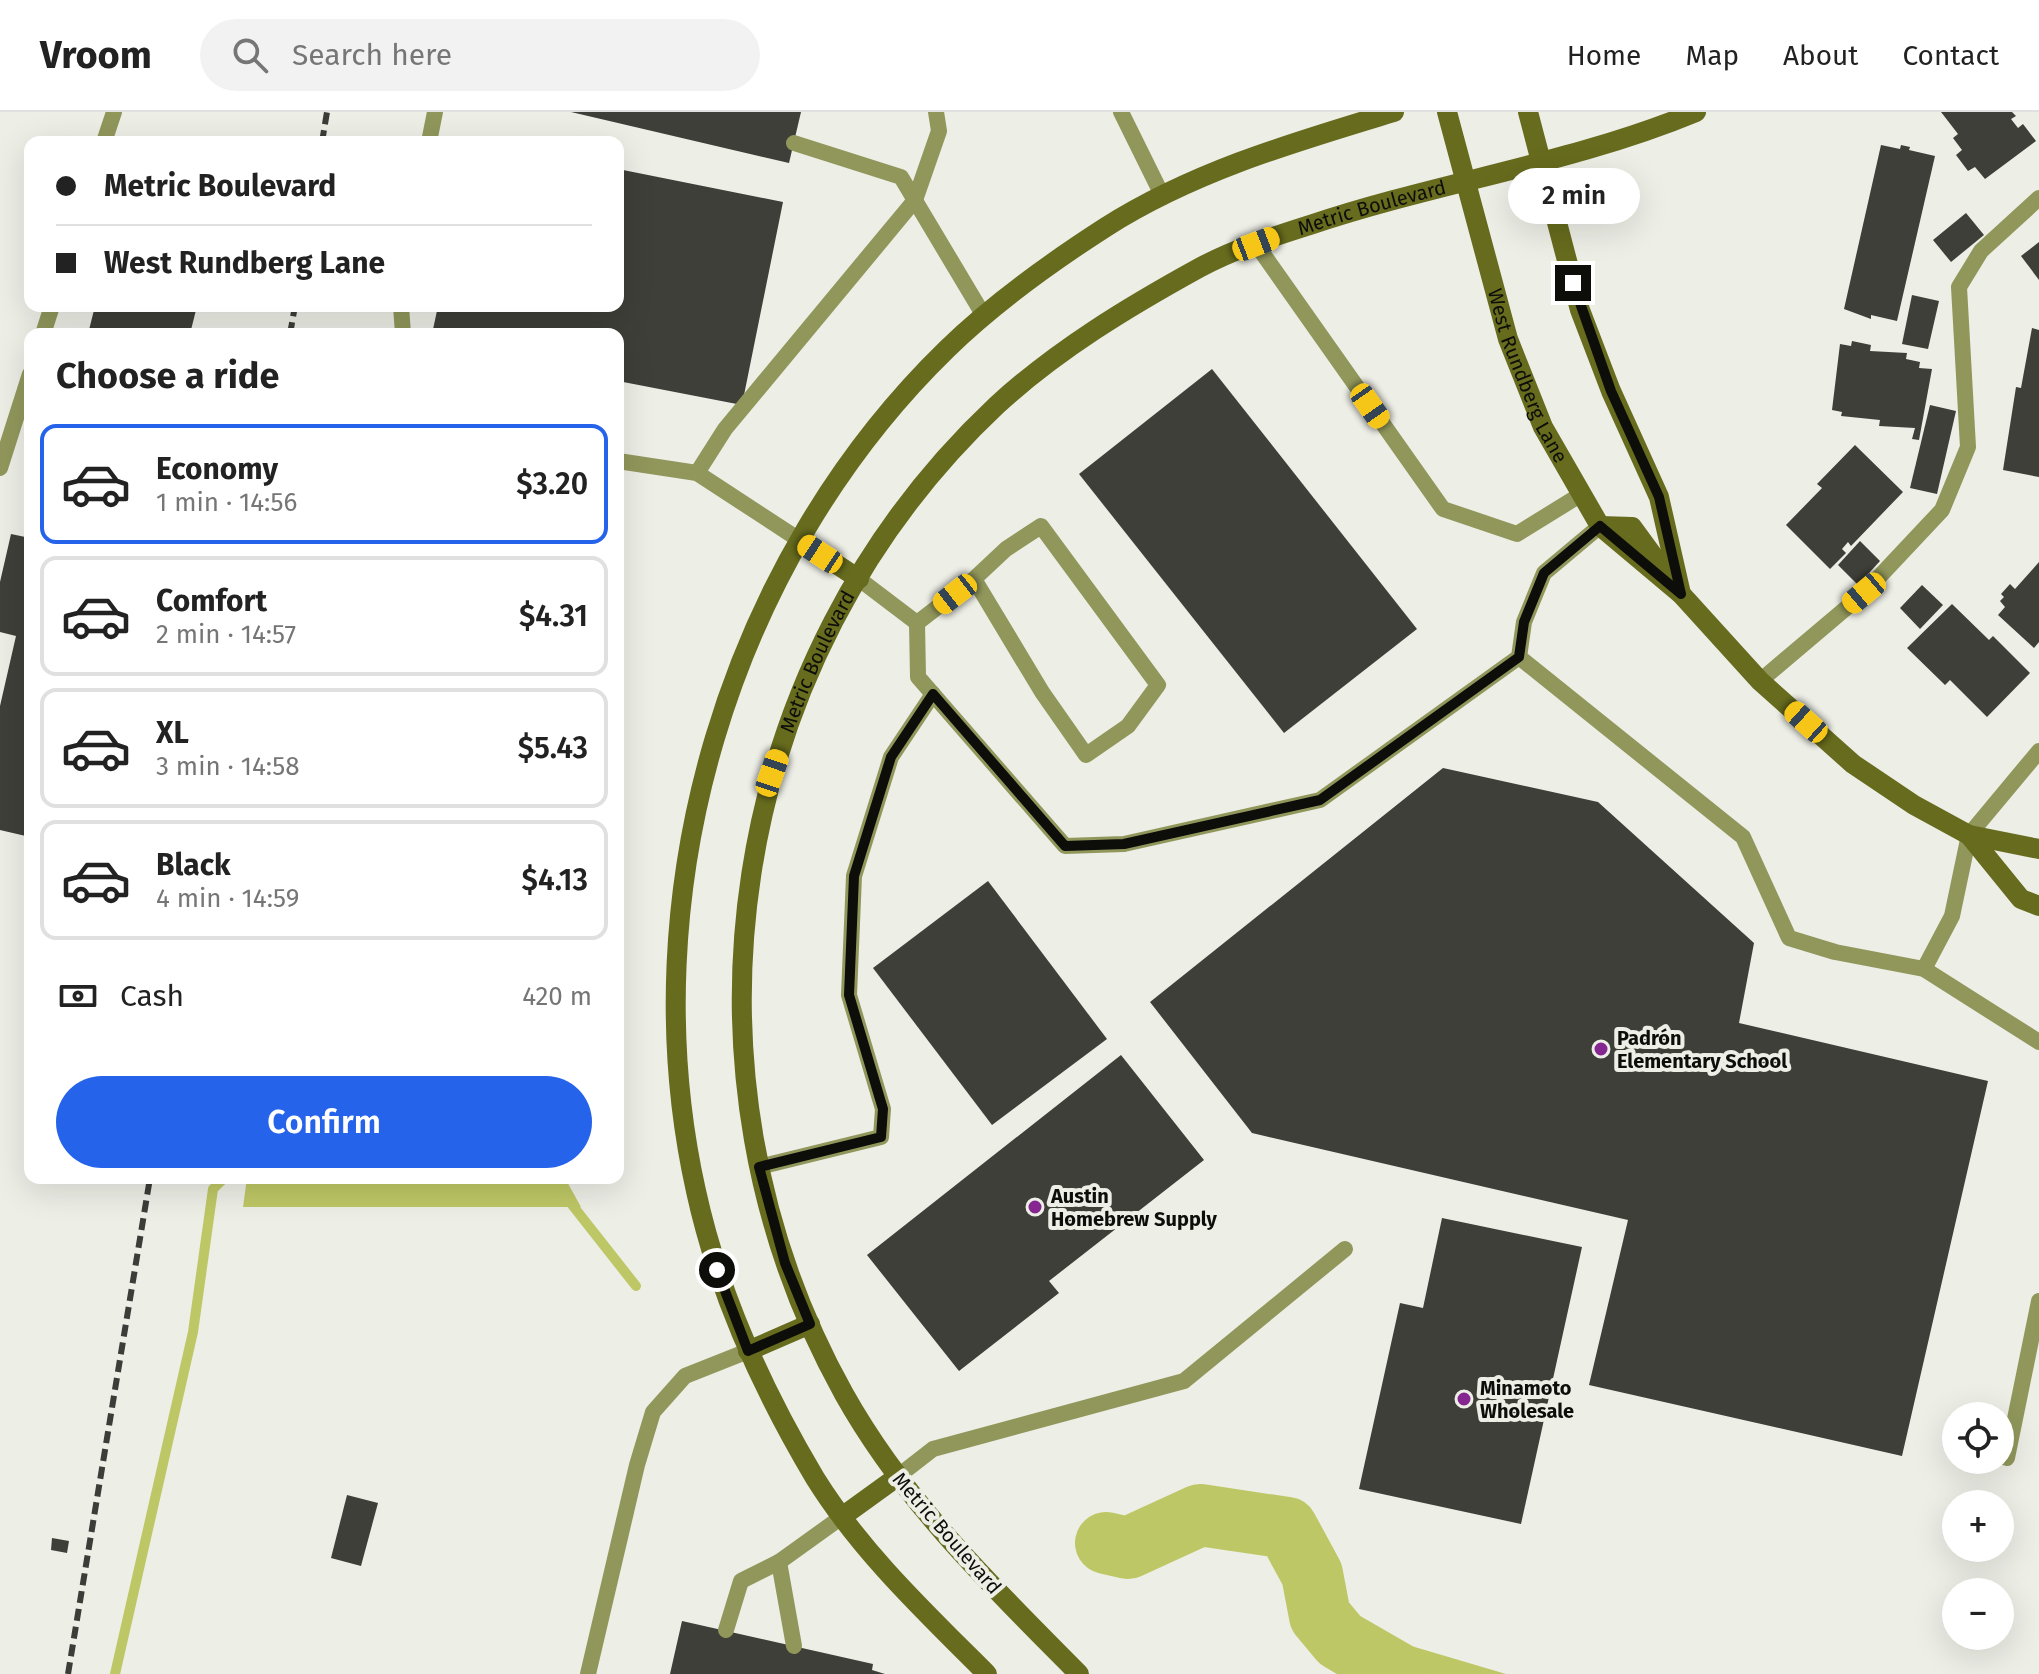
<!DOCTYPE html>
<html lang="en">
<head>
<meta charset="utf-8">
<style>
	body { margin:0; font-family:"Fira Sans",sans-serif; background:#f2f2f2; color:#222; height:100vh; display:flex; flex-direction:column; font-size:30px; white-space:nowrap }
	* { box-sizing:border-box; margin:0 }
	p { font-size:26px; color:#767676 }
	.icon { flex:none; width:44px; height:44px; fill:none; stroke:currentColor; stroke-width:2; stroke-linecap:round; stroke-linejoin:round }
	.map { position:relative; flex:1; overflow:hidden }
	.side { position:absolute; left:24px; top:216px; width:600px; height:856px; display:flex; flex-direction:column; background:#fff; border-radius:16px; box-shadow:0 8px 32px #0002 }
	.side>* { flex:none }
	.top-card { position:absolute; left:24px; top:24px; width:600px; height:176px; border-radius:16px; box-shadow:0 8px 32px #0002; display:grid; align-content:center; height:176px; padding:0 32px; background:#fff }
	.controls { position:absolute; left:1942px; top:1290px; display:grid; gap:16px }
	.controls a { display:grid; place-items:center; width:72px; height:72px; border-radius:50%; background:#fff; box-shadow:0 8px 32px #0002; font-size:40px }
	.end { position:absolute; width:36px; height:36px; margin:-18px; border:10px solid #0d0d0a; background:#fff; box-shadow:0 0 0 4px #fff }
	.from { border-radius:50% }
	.bubble { position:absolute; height:56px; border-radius:28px; background:#fff; box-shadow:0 8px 32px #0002; font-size:26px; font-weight:600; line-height:56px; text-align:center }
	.car { position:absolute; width:24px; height:48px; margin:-24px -12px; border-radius:10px; box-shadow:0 0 6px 2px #0007; background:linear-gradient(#f5c518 24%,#345 0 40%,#f5c518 0 76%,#345 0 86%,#f5c518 0) }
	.top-card b { display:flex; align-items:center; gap:28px; height:76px; font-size:30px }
	.top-card b+b { border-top:2px solid #e0e0e0 }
	.top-card i { width:20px; height:20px; background:#222 }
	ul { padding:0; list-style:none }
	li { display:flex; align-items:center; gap:24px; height:120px; margin:0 16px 12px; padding:0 16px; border:4px solid #e0e0e0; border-radius:16px }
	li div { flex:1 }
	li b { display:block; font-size:30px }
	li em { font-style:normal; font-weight:600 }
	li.selected { border-color:#2563eb }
	li>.icon { width:72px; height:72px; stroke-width:1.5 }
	h2 { padding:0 32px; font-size:36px; line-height:96px }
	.pay { display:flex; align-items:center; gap:20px; height:88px; padding:0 32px; font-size:30px }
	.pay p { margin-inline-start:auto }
	.button { display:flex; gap:16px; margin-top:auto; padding:16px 32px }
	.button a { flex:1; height:92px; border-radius:48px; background:#2563eb; color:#fff; font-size:32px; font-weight:600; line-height:92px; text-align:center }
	header { display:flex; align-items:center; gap:48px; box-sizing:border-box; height:112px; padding:0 40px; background:#fff; border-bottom:2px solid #e0e0e0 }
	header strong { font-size:38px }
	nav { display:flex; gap:44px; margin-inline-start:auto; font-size:28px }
	.search { width:560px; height:72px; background:#f2f2f2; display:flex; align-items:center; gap:20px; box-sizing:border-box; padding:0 28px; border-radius:44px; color:#767676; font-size:30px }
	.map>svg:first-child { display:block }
</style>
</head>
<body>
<header>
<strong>Vroom</strong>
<div class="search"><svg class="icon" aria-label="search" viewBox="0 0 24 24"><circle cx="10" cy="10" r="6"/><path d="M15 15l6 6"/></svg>Search here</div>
<nav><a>Home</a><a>Map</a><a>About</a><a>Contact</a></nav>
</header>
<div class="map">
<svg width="2039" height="1562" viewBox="0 0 2039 1562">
	<rect width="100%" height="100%" fill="#edeee6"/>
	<!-- water -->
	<g fill="#bec765">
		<path d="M247 1066H565L581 1095H243Z"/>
		<path d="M1364 1520 1506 1562H1337Z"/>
	</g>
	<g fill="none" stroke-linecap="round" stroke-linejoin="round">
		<!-- stream -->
		<g stroke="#bec765" stroke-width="10">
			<path d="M551 1066 636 1174"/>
			<path d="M115 1562 193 1220 213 1077 224 1066"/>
		</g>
		<!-- river -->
		<path stroke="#bec765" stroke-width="62" d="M1106 1431 1128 1436 1200 1403 1287 1416 1312 1462 1320 1504 1340 1528 1399 1562"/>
	</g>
	<!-- building -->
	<g fill="#3e3f38">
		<path d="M571 0H801L789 51Z"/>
		<path d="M1941 0H2012L2016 4 2011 7 2018 16 2023 12 2036 29 1985 67 1975 55 1968 59 1956 43 1962 38 1953 26 1958 22Z"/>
		<path d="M1881 33 1900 37 1901 33 1910 35 1909 38 1935 44 1897 209 1871 203V207L1844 197Z"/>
		<path d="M618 57 783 90 742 293 618 269V222H432L438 194H618Z"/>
		<path d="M1966 101 1984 123 1951 150 1933 128Z"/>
		<path d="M2039 130V168L2021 144Z"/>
		<path d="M1912 183 1939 189 1928 237 1902 232Z"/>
		<path d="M95 194H197L190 222H88Z"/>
		<path d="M2032 216 2039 218V365L2003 358 2016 275 2021 276Z"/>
		<path d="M1852 229 1871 233 1870 239 1907 241 1906 247 1920 250 1919 256 1932 257 1919 328 1912 327 1915 316 1879 314 1880 308 1841 304 1842 300 1832 298 1840 232 1851 234Z"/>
		<path d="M1212 257 1417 517 1284 621 1079 362Z"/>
		<path d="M1930 293 1956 299 1937 382 1910 376Z"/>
		<path d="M1855 333 1903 380 1851 434 1848 430 1842 437 1846 441 1830 457 1786 413 1822 376 1817 372Z"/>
		<path d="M11 422 30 426V725L0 718V594L16 524 0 520V470Z"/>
		<path d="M1860 429 1880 449 1858 473 1838 453Z"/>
		<path d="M2039 450V530L2034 536 1998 503 2005 495 2000 489 2004 485 2001 482 2010 472 2015 477Z"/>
		<path d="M1922 473 1943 493 1920 517 1900 496Z"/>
		<path d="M1952 492 1989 528 1993 524 2030 561 1987 605 1950 568 1945 573 1907 536Z"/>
		<path d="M1443 656 1598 690 1754 831 1739 911 1988 969 1902 1344 1589 1273 1628 1108 1252 1021 1150 890Z"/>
		<path d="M988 769 1107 927 992 1013 873 856Z"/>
		<path d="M1121 943 1204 1048 1049 1169 1059 1181 959 1259 867 1143Z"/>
		<path d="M1442 1106 1582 1135 1521 1412 1359 1377 1400 1191 1423 1196Z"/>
		<path d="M347 1383 378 1391 361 1454 331 1446Z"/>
		<path d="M52 1426 69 1429 67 1441 51 1438Z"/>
		<path d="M682 1509 873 1552 872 1558 885 1562H670Z"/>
	</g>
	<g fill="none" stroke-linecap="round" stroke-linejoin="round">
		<!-- lane -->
		<g stroke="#91975b" stroke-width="16">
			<path d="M1121 0 1163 85"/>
			<path d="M104 30 114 0"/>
			<path d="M429 30 435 0"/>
			<path d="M794 31 901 65 984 204"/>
			<path d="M1256 132 1443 397 1517 422 1580 383"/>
			<path d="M401 194 403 222"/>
			<path d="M43 222 52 194"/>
			<path d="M618 349 697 361"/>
			<path d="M0 356 30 262"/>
			<path d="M801 429 697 361 725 317 915 88 939 19 936 0"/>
			<path d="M859 467 917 511 974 467 1042 580 1086 643 1128 614 1158 573 1041 414 1006 437 974 467"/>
			<path d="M917 511 918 565 1065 734 1124 732 1320 688 1519 545 1524 510 1544 461 1600 414"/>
			<path d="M1519 545 1743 725 1789 826 1835 840 1924 857 2039 930"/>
			<path d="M1760 569 1864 481 1942 398 1968 335 1959 175 1981 139 2039 86"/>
			<path d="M1924 857 1952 804 1969 723 2039 639"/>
			<path d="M759 1055 881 1025 883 997 849 883 854 764 891 645 933 582"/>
			<path d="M2007 1346 2039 1189"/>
			<path d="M897 1365 933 1337 1184 1269 1345 1137"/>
			<path d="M779 1450 794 1534"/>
			<path d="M726 1518 741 1469 779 1450 843 1404"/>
			<path d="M588 1562 637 1353 653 1300 685 1264 748 1239"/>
		</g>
		<!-- secondary -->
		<g stroke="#666b1d" stroke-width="20">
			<path id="s1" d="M1447 0 1508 227 1543 315 1600 414 1681 482 1760 569 1853 652 1914 693 1969 723 2039 737"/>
			<path d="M1528 0 1580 198 1611 279 1659 385 1681 482"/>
			<path d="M1600 414 1632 415 1662 456"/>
			<path d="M801 429 859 467"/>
			<path d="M1969 723 2021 787 2039 794"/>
			<path d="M748 1239 810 1212"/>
			<path d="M843 1404 897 1365"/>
			<path d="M987 1562C926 1501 861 1440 815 1366 762 1277 718 1180 696 1079 630 783 728 450 947 237 994 191 1050 151 1106 115 1194 59 1295 30 1394 0"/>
			<path id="s2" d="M1079 1562C992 1474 905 1391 844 1282 664 959 726 547 997 293 1057 238 1128 195 1199 156 1234 137 1275 124 1313 112 1439 70 1573 51 1696 0"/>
		</g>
		<!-- rail -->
		<g stroke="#3c3c38" stroke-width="6" stroke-dasharray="12 6" stroke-linecap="butt">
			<path d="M322 30 327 0"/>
			<path d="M290 222 295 194"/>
			<path d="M68 1562 150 1066"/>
		</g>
	</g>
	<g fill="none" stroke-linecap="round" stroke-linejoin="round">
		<!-- route -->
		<path stroke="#0d0d0a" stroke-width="10" d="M717 1158 748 1239 810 1212 785 1151 759 1055 881 1025 883 997 849 883 854 764 891 645 933 582 1065 734 1124 732 1320 688 1519 545 1524 510 1544 461 1600 414 1681 482 1659 385 1611 279 1573 171"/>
	</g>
	<!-- markers -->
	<g fill="#862791" stroke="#edeee6" stroke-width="3">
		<circle cx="1601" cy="937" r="8"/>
		<circle cx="1035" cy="1095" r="8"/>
		<circle cx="1464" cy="1287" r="8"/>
	</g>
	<g text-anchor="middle" stroke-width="8" stroke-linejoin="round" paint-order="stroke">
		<!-- street labels -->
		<g font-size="20" fill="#0d0d0a" stroke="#edeee6">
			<text dy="7" stroke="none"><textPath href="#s2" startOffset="1872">Metric Boulevard</textPath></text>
			<text dy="7" stroke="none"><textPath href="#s1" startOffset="276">West Rundberg Lane</textPath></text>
			<text dy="7" stroke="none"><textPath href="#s2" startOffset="1128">Metric Boulevard</textPath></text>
			<text transform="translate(947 1421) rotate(49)" y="7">Metric Boulevard</text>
		</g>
		<!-- poi labels -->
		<g font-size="20" font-weight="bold" fill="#0d0d0a" stroke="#edeee6" text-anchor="start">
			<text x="1617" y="933">Padrón<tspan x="1617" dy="23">Elementary School</tspan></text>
			<text x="1051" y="1091">Austin<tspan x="1051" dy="23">Homebrew Supply</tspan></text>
			<text x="1480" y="1283">Minamoto<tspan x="1480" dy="23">Wholesale</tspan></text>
		</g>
	</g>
</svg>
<div class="controls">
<a><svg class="icon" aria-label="locate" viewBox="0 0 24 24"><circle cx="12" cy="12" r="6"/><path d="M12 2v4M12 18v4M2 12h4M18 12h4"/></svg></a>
<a>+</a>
<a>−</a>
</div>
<i class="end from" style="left:717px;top:1158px"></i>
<i class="end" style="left:1573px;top:171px"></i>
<div class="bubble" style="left:1508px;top:56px;width:132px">2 min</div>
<i class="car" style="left:1256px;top:132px;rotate:69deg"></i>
<i class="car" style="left:1370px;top:294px;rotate:145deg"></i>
<i class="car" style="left:820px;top:442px;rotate:303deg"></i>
<i class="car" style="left:1864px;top:481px;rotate:230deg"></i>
<i class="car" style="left:955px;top:482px;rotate:232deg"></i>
<i class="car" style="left:1806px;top:610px;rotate:312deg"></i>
<i class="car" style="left:772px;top:661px;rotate:19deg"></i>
<div class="top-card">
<b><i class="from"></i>Metric Boulevard</b>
<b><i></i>West Rundberg Lane</b>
</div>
<section class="side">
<h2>Choose a ride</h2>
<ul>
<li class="selected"><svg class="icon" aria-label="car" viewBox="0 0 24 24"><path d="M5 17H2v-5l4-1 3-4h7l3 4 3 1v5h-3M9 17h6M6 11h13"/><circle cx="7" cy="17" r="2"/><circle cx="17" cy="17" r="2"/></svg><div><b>Economy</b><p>1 min · 14:56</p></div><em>$3.20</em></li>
<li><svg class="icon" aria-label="car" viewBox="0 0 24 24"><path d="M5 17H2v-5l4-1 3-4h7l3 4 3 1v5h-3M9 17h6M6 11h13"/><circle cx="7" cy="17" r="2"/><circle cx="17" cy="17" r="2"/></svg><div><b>Comfort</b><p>2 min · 14:57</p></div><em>$4.31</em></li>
<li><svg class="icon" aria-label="car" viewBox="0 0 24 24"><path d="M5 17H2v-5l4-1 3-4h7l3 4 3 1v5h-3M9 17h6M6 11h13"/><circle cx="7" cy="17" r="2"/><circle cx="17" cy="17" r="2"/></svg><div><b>XL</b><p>3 min · 14:58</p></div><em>$5.43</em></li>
<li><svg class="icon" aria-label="car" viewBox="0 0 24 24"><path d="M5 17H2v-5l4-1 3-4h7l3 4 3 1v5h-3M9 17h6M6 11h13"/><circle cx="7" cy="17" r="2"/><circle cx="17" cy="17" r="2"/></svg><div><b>Black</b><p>4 min · 14:59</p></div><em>$4.13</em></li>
</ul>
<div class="pay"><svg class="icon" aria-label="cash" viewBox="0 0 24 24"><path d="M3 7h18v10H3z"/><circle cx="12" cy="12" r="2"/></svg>Cash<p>420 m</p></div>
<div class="button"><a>Confirm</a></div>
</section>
</div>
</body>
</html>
